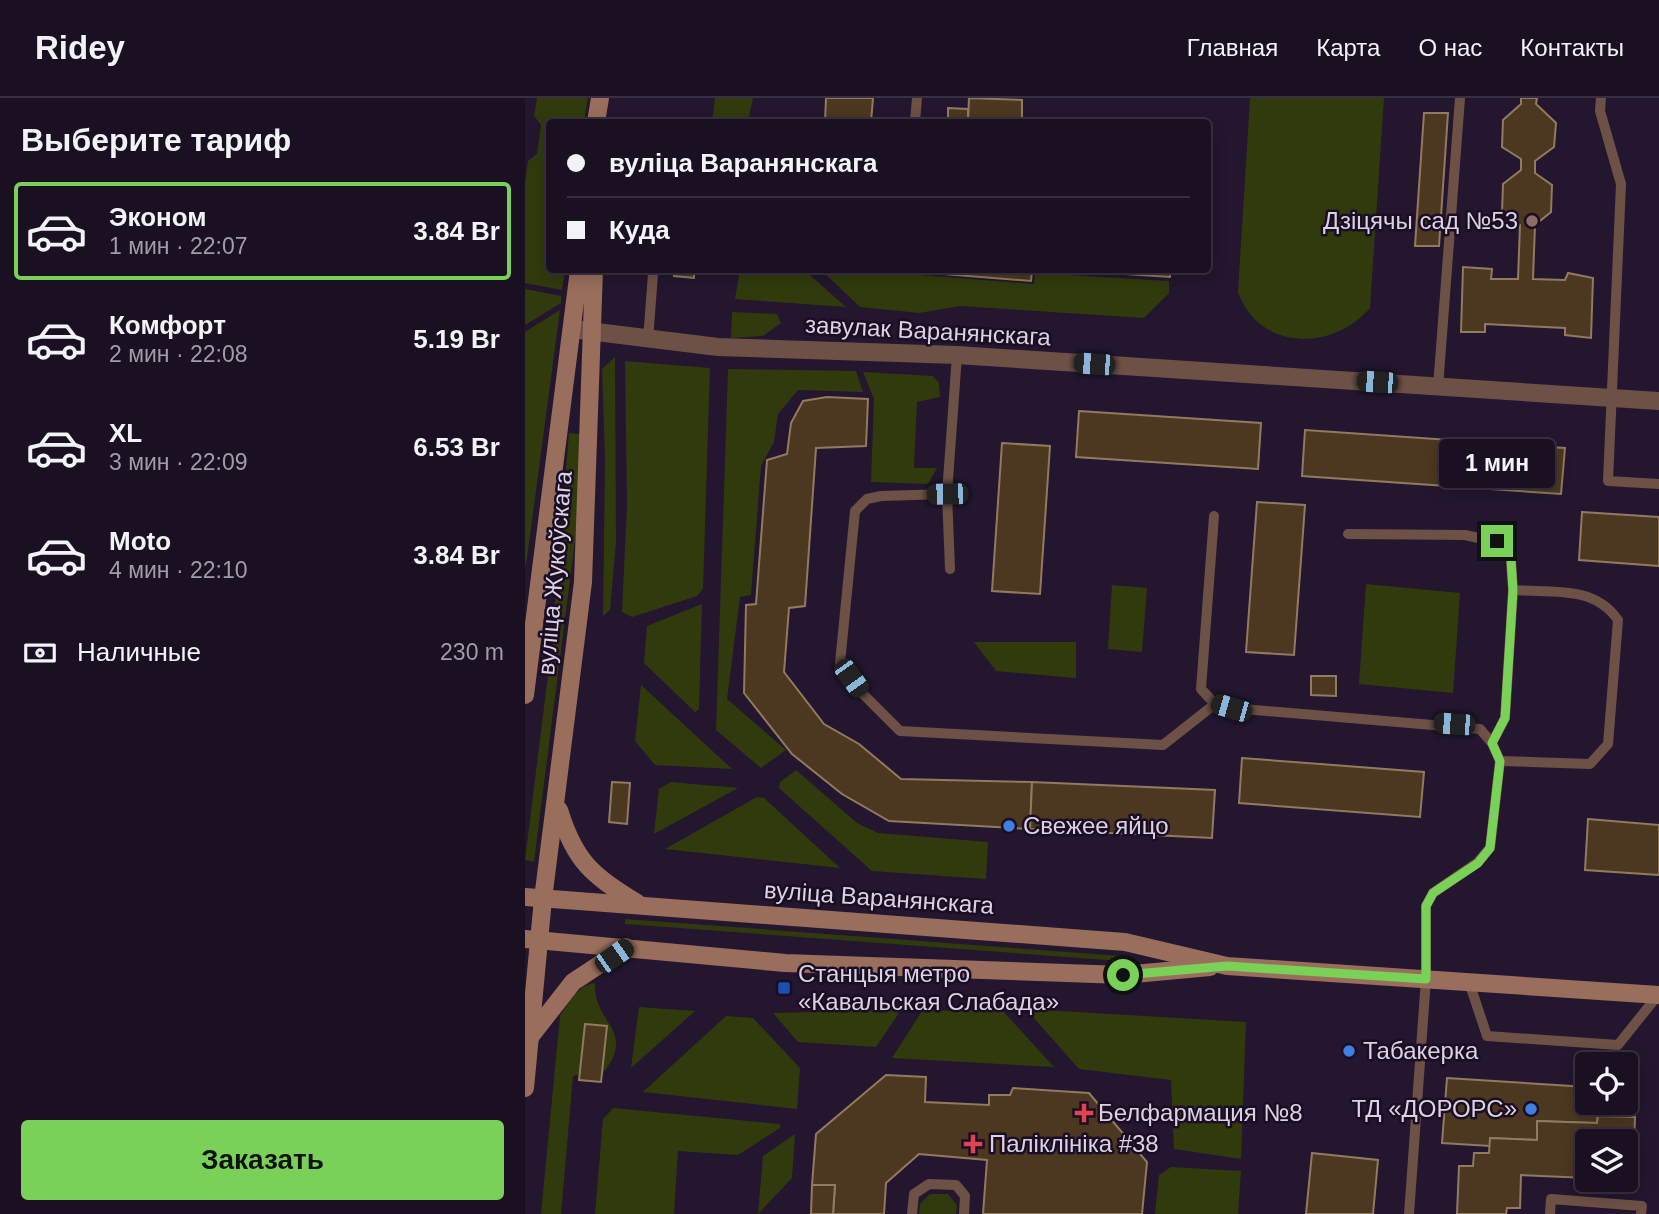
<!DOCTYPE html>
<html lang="ru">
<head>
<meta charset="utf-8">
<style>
	body { margin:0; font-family:Helvetica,sans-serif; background:#23192a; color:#f1f3f6; height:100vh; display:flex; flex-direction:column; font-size:26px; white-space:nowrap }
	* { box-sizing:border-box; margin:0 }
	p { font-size:23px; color:#9f9da5 }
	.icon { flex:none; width:38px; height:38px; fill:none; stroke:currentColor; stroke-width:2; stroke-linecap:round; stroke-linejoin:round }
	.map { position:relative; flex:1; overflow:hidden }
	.sheet { display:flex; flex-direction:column; background:#1a1022; width:525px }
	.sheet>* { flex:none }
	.hud { position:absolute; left:21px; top:21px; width:665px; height:154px; border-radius:7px; box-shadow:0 4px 18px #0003,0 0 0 2px #383040; display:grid; align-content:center; height:154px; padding:0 21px; background:#1a1022 }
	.fabs { position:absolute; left:1050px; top:954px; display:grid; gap:14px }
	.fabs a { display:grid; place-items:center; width:63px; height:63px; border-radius:7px; background:#1a1022; box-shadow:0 4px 18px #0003,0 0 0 2px #383040; font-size:35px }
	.end { position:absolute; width:32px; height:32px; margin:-16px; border:9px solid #79d158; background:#111; box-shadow:0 0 0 4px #111 }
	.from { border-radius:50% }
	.bubble { position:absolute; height:49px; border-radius:7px; background:#1a1022; box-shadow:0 4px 18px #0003,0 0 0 2px #383040; font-size:23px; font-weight:700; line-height:49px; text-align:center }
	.car { position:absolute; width:21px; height:42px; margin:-21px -10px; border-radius:9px; box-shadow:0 0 5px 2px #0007; background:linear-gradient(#222 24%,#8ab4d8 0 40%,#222 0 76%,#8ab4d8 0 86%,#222 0) }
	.hud b { display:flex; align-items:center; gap:24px; height:66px; font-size:26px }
	.hud b+b { border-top:2px solid #383040 }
	.hud i { width:18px; height:18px; background:#f1f3f6 }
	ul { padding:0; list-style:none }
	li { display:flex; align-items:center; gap:21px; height:98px; margin:0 14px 10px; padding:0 7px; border:4px solid transparent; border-radius:7px }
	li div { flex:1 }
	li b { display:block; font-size:26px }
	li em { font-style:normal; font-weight:700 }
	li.selected { border-color:#79d158 }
	li>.icon { width:63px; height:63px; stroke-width:1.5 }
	h2 { padding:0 21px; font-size:32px; line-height:84px }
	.pay { display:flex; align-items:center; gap:18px; height:77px; padding:0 21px; font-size:26px }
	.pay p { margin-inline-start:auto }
	.button { display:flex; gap:14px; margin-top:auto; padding:14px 21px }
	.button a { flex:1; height:80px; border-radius:7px; background:#79d158; color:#111; font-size:28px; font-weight:700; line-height:80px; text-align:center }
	header { display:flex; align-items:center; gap:42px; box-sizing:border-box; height:98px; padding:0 35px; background:#1a1022; border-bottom:2px solid #383040 }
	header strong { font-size:33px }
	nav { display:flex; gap:38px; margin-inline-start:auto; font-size:24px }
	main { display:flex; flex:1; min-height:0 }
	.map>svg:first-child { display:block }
</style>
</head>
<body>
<header>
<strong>Ridey</strong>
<nav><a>Главная</a><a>Карта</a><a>О нас</a><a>Контакты</a></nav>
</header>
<main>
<section class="sheet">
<h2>Выберите тариф</h2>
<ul>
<li class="selected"><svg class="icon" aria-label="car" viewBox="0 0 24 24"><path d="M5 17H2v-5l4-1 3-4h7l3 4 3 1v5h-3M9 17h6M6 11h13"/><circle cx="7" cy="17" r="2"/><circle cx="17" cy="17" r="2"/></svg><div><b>Эконом</b><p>1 мин · 22:07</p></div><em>3.84 Br</em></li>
<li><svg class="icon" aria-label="car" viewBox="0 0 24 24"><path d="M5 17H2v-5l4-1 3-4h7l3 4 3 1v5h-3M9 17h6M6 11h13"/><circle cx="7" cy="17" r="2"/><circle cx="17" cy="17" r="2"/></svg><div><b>Комфорт</b><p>2 мин · 22:08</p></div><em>5.19 Br</em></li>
<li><svg class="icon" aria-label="car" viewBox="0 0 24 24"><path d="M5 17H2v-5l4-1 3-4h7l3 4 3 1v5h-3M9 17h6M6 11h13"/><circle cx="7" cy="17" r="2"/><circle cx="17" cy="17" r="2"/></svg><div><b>XL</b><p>3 мин · 22:09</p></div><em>6.53 Br</em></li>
<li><svg class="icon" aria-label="car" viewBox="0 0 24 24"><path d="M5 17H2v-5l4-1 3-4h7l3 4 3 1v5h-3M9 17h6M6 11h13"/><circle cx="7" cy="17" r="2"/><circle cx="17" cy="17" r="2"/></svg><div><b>Moto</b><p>4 мин · 22:10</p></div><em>3.84 Br</em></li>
</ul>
<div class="pay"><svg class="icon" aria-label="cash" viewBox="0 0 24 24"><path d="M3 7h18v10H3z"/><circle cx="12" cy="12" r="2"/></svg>Наличные<p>230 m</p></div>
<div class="button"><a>Заказать</a></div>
</section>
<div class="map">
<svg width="1134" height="1116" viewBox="0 0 1134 1116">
	<rect width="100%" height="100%" fill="#23162e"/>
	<!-- green -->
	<g fill="#313a0d">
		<path d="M12 0H63L59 24H24V172H40L37 192 0 185V84L3 63 12 56 16 27 9 18Z"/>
		<path d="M190 0H228L223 24H187Z"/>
		<path d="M725 0H859L845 210C807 254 734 253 713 194Z"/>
		<path d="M215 172H279L321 209 210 201Z"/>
		<path d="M296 172H333L509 186 510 175 644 183V195L619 220 435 208 394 215 335 209Z"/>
		<path d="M0 191 36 198V205L0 227Z"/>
		<path d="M35 212 2 460 0 470V234Z"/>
		<path d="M207 214 252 216 256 225 238 238 206 240Z"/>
		<path d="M90 259 91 444 85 512 78 518 80 359 77 271Z"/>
		<path d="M100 263 185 270 178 491 172 498 107 519 97 514 102 407Z"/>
		<path d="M203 271 331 273 338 294 273 292 253 316 249 344 236 368 226 497 215 499 202 601 261 652 236 670 191 632Z"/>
		<path d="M338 274 408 278 414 285 415 299 392 304 389 370H412L403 386 346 384 349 301Z"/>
		<path d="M44 335 55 336 53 419 9 764 0 762 27 545Z"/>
		<path d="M841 486 935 495 928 595 834 586Z"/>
		<path d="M587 487 622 490 617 554 583 551Z"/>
		<path d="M177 506 174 611 170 614 119 565 122 528Z"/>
		<path d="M449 544H551V580L471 573Z"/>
		<path d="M116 587 207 671 130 667 110 643Z"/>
		<path d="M271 672 332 725 353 735 463 744 461 781 347 773 254 690 255 684Z"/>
		<path d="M146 684 213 690 129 736 134 691Z"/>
		<path d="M232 699 239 700 315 770 140 751Z"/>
		<path d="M100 821 596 858V863L100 826Z"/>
		<path d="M70 885C68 927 114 931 76 978L82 928 60 926 55 976 48 978 36 1116H16L35 918C44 904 53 887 70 885Z"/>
		<path d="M114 909 170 913 106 970Z"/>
		<path d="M501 911 721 924 716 1061 649 1051 646 982 554 971Z"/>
		<path d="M376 912 351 949 273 944 248 915Z"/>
		<path d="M477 912 529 969 367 960 397 913Z"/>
		<path d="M201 918 228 920 275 970 272 1011 118 994Z"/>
		<path d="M88 1010 255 1026V1030L213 1057 153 1053 149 1116H70L78 1021Z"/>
		<path d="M270 1036 267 1080 233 1116 238 1058Z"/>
		<path d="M646 1069 716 1073 713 1116H630L634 1077Z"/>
		<path d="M405 1096H423L432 1107 431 1116H394L395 1106Z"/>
	</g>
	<!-- building -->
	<g fill="#4c3820" stroke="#917a60" stroke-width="2">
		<path d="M301 0H348L346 24H300Z"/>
		<path d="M444 0 497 2V24H443Z"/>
		<path d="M996 0H1012L1011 6 1031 25 1029 49 1010 63V75L1027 87 1026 114 1010 127 1008 181 1040 182 1043 175 1068 180 1066 240 1040 237V230L960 226V234H936L938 169 967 171 966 181H993L995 127 977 114 978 86 996 72V61L977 49 978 22 996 6Z"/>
		<path d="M423 10 443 11V24H423Z"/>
		<path d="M899 15H923L914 148H890Z"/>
		<path d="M150 172H169V180L149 178Z"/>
		<path d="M368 172H507L506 183Z"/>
		<path d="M539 172H645V179Z"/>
		<path d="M302 299 343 301 341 348 291 350 280 508 264 510 259 574 299 626 334 646 376 681 507 684 505 731 364 723 317 696 267 656 219 595 221 507 231 506 242 362 262 356 266 325 278 303Z"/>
		<path d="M554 313 736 325 733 371 551 359Z"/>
		<path d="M780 332 1040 350 1036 396 777 378Z"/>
		<path d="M477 345 525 348 515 496 467 493Z"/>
		<path d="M732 404 780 407 769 557 721 554Z"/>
		<path d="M1057 414 1134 419V468L1054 462Z"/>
		<path d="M786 578H811V598L786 597Z"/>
		<path d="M717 660 899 674 895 719 714 705Z"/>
		<path d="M87 684 105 685 102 726 84 724Z"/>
		<path d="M507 684 690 692 687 740 505 731Z"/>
		<path d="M1063 721 1134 727V777L1060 772Z"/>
		<path d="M60 926 82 928 76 984 54 982Z"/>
		<path d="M361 977 401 979 400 1004 464 1007V997H485L488 990 564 995 622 1064 617 1116H458L462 1062 394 1056 361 1085 359 1116H308L310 1087H287L291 1036Z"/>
		<path d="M922 980 1062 989V1004H1092L1091 1019 1073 1018 1072 1025 1012 1023V1042L965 1040V1048L917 1045Z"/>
		<path d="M1073 1018 1110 1019 1108 1076 1103 1075V1090L1068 1089V1082H1101V1043H1062V1080L996 1077 995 1110H982L981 1116H932L934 1068H948L949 1055H964L965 1040 1012 1042V1023L1072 1025Z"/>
		<path d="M787 1055 853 1062 848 1116H781Z"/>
		<path d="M287 1087H310L308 1116H286Z"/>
	</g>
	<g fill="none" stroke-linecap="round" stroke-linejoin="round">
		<!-- service -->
		<g stroke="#6d5146" stroke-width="10">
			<path d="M1076 0 1075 13 1096 86 1083 383 1134 386"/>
			<path d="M390 24 392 0"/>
			<path d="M123 242 128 176"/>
			<path d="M913 289 935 0"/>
			<path d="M422 396 356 398 342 401 330 413 315 565 337 595 375 633 638 647 690 606"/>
			<path d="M689 418 676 591 690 606 706 610 955 631 967 645 975 663"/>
			<path d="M823 436 940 437 985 447 988 492 980 620 967 645"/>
			<path d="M425 471 422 396 432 257"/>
			<path d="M944 884 962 938 1093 947 1133 897"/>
			<path d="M387 1116 389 1096 404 1086 431 1087 440 1098 439 1116"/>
			<path d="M884 1116 901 881V808L908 795 952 765 965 750 975 663 1065 666 1083 646 1093 522C1069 487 1027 495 988 492"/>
			<path d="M1025 1116 1026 1101 1117 1108 1116 1116"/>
		</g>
		<!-- minor -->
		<path stroke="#6d5146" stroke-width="18" d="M47 231 193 249 432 257 1134 303"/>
		<!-- secondary -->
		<g stroke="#9a6e5c" stroke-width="18">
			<path d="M71 24 75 0"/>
			<path d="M0 597 54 172"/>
			<path d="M34 712C50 764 67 777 112 805"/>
			<path d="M0 799 600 844 702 868 1134 897"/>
			<path d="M0 841 260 865 598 877 685 869"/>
			<path d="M5 939 48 884 101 849"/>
			<path d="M0 990 18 801 58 484 69 172"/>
		</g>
	</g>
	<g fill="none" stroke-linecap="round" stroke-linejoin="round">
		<!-- route -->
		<path stroke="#79d158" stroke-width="9" d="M598 877 702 868 901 881V808L908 795 953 765 965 750 975 663 967 645 980 620 988 492 985 447 972 443"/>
	</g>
	<!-- markers -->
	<circle fill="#8d6e63" stroke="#1a0d24" stroke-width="2.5" cx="1007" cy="123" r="7"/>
	<g fill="#3f7fe0" stroke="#1a0d24" stroke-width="2.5">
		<circle cx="484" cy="728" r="7"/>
		<circle cx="824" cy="953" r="7"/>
		<circle cx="1006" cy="1011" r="7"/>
	</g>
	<rect fill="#1a4fb4" stroke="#1a0d24" stroke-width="2.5" x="252" y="883" width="14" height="14" rx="3.5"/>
	<g fill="#e0444e" stroke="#1a0d24" stroke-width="2.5">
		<path d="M555.5 1004.5h7v7h7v7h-7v7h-7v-7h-7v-7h7z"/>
		<path d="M444.5 1035.5h7v7h7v7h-7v7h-7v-7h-7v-7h7z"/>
	</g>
	<g text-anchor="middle" stroke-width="5" stroke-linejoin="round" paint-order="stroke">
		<!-- poi labels -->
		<g font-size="24" fill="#dad2e2" stroke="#1a0d24" text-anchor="start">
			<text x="993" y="131" text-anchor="end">Дзіцячы сад №53</text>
			<text x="498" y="736">Свежее яйцо</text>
			<text x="273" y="884">Станцыя метро<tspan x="273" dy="28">«Кавальская Слабада»</tspan></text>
			<text x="838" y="961">Табакерка</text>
			<text x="992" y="1019" text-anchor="end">ТД «ДОРОРС»</text>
			<text x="573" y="1023">Белфармация №8</text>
			<text x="464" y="1054">Паліклініка #38</text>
		</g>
		<!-- street labels -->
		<g font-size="24" fill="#dad2e2" stroke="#1a0d24">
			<text transform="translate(403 233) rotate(3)" y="8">завулак Варанянскага</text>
			<text transform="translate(30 475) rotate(-85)" y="8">вуліца Жукоўскага</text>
			<text transform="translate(354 800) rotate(4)" y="8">вуліца Варанянскага</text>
		</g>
	</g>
</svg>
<div class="fabs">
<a><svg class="icon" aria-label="locate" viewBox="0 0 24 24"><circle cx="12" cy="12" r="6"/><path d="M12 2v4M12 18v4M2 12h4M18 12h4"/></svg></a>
<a><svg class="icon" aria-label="layers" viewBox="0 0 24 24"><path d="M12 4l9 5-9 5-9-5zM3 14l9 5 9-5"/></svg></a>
</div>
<i class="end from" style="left:598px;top:877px"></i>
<i class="end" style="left:972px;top:443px"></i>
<div class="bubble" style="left:914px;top:341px;width:116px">1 мин</div>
<i class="car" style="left:569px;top:266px;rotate:274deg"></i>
<i class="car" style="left:852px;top:284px;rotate:274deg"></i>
<i class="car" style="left:422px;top:396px;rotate:269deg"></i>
<i class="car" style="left:326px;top:580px;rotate:144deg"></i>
<i class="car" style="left:706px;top:610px;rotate:286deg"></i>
<i class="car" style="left:929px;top:626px;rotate:274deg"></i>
<i class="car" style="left:89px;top:858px;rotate:55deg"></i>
<div class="hud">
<b><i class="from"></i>вуліца Варанянскага</b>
<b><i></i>Куда</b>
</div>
</div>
</main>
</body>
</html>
